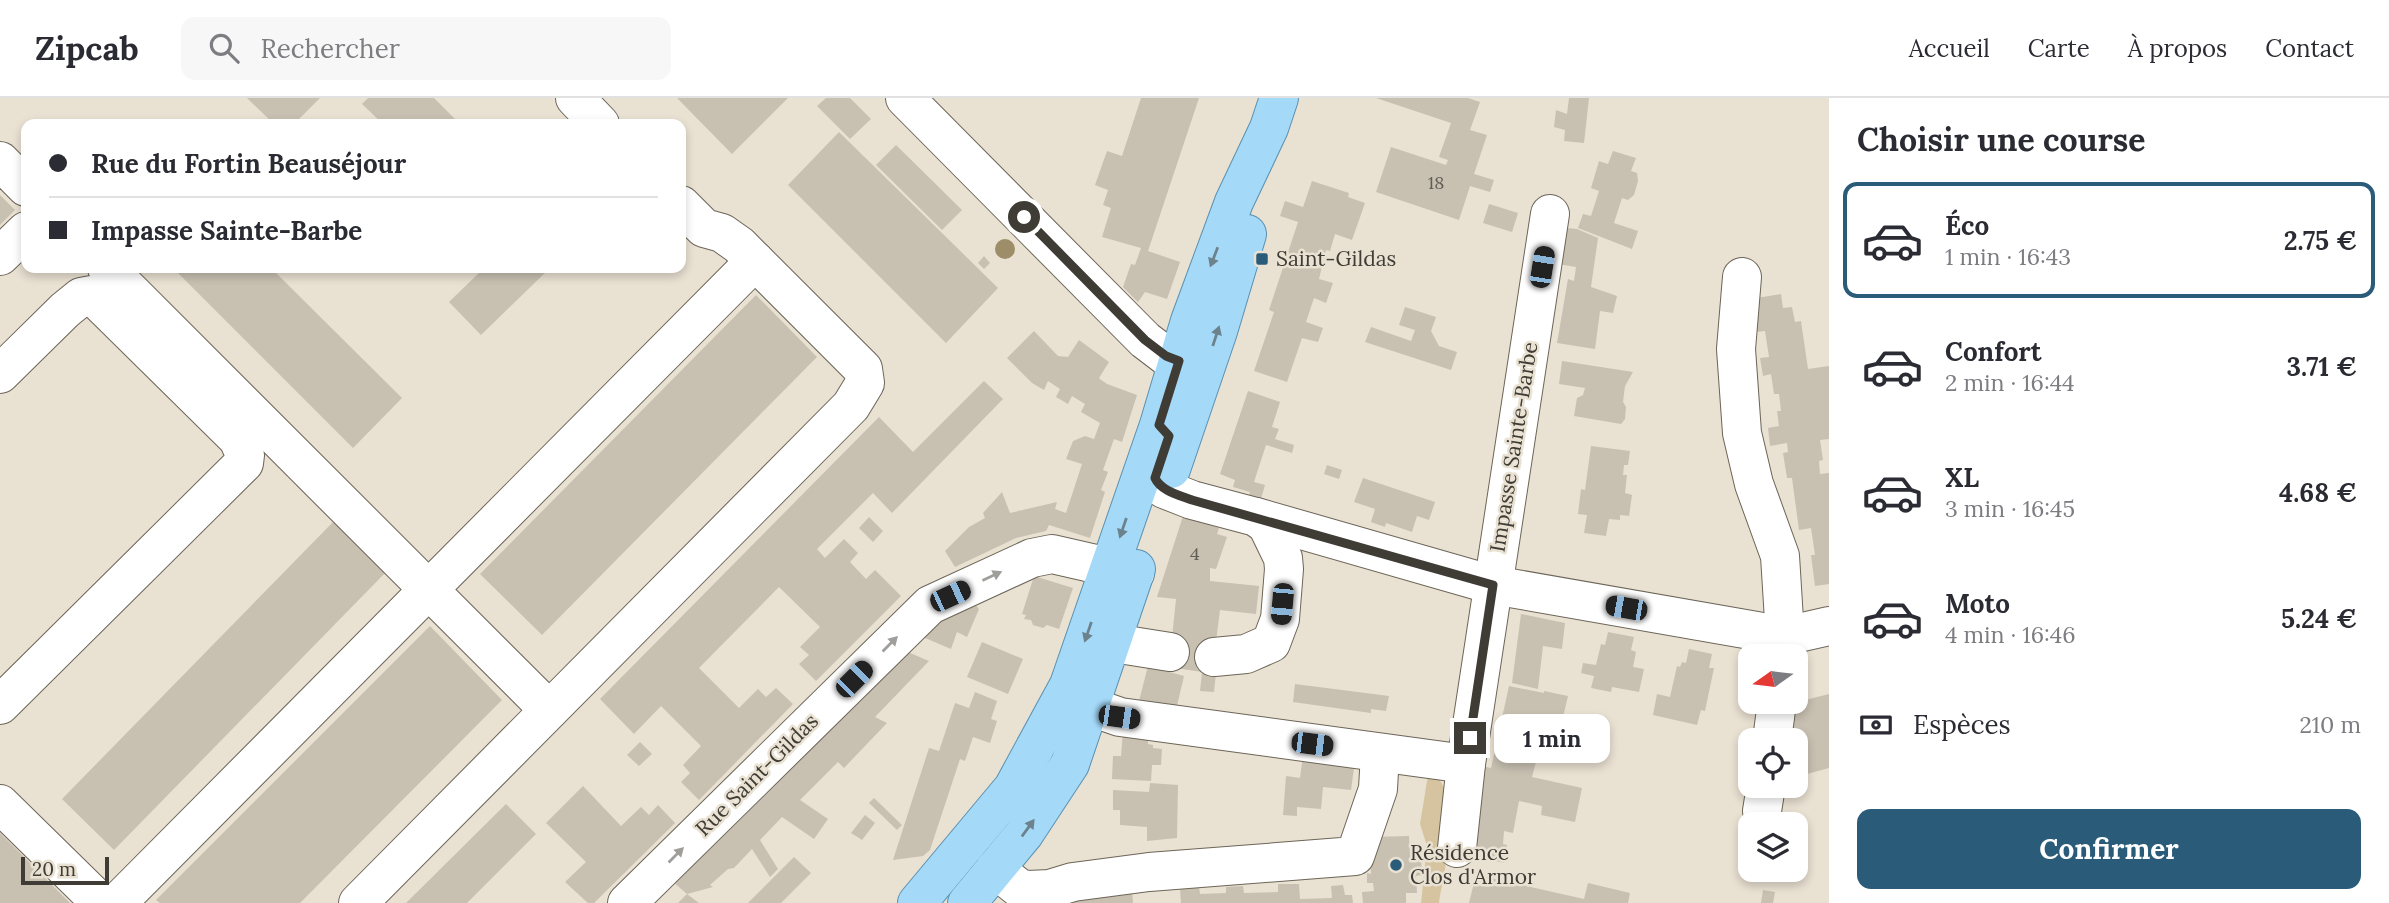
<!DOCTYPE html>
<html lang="fr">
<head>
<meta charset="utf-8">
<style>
	body { margin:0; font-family:Lora,serif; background:#f7f7f7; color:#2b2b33; height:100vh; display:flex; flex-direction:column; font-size:26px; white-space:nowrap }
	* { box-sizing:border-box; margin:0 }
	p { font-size:23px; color:#7c7c81 }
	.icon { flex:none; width:38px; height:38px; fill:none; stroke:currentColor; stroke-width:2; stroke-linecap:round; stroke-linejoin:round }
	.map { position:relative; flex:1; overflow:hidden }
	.drawer { display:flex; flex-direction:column; background:#fff; width:560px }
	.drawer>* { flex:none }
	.hud { position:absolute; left:21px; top:21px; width:665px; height:154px; border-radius:14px; box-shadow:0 4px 10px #0003; display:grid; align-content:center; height:154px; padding:0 28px; background:#fff }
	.needle { width:46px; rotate:256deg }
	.buttons { position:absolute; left:1738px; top:546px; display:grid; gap:14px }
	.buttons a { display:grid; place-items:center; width:70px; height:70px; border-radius:14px; background:#fff; box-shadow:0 4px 10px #0003; font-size:35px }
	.scale { position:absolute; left:21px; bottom:18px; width:88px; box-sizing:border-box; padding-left:7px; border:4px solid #3f3c36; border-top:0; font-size:19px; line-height:24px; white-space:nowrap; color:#3f3c36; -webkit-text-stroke:5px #e9e1d2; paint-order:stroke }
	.end { position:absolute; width:32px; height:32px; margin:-16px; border:9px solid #3f3c36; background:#fff; box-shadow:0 0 0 4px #fff }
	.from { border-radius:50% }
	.bubble { position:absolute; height:49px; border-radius:14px; background:#fff; box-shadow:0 4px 10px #0003; font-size:23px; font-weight:700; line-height:49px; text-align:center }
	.car { position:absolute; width:21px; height:42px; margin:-21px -10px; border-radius:9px; box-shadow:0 0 5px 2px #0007; background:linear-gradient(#222 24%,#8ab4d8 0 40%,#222 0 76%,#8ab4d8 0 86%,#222 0) }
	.hud b { display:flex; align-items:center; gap:24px; height:66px; font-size:26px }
	.hud b+b { border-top:2px solid #e1e1e2 }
	.hud i { width:18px; height:18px; background:#2b2b33 }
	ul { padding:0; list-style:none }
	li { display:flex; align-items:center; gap:21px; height:116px; margin:0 14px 10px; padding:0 14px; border:4px solid transparent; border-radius:14px }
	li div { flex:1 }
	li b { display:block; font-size:26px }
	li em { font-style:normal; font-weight:700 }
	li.on { border-color:#2a5c7a }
	li>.icon { width:63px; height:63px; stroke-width:1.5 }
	h2 { padding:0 28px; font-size:32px; line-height:84px }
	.pay { display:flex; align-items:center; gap:18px; height:77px; padding:0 28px; font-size:26px }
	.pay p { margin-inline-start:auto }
	.primary-button { display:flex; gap:14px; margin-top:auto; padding:14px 28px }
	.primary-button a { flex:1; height:80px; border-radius:14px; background:#2a5c7a; color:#fff; font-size:28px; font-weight:700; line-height:80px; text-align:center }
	header { display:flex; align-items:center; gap:42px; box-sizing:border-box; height:98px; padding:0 35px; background:#fff; border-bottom:2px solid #e1e1e2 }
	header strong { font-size:33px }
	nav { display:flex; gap:38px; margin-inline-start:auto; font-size:24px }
	.search { width:490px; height:63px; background:#f7f7f7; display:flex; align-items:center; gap:18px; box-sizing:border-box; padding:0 24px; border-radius:14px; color:#7c7c81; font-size:26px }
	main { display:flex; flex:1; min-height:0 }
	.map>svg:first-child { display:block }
</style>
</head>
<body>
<header>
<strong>Zipcab</strong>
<div class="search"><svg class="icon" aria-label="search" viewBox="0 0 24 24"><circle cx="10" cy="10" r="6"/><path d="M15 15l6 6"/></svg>Rechercher</div>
<nav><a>Accueil</a><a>Carte</a><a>À propos</a><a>Contact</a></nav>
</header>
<main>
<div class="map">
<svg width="1829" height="805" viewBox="0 0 1829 805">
	<rect width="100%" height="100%" fill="#e9e1d2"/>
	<!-- green -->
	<path fill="#d5c49f" d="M1429 671C1465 696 1445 768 1439 805H1421L1427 748 1420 726Z"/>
	<!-- building -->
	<g fill="#c8c1b2">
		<path d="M247 0H320L294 26H274Z"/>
		<path d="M368 0H434L460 26H383L362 6Z"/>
		<path d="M677 0H788L732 56Z"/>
		<path d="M826 0H850L871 21 850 41 817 8Z"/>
		<path d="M1141 0H1199L1148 153 1180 164 1167 201 1145 194 1138 204 1123 189 1131 166 1135 167 1141 150 1102 139 1111 110 1103 107 1108 92 1095 87 1107 53 1122 58Z"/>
		<path d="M1376 0H1468L1480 4 1470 32 1487 37 1474 76 1494 82 1490 94 1470 88 1459 122 1376 94 1391 49 1446 67 1448 62 1439 59 1451 25Z"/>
		<path d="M1569 0H1589L1584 45 1564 43 1565 32 1554 29 1556 12 1567 16Z"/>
		<path d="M839 34 998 190 946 245 788 87Z"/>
		<path d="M896 47 962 112 942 132 876 67Z"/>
		<path d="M1613 53 1636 60 1631 73 1637 75 1638 83 1634 97 1628 102 1622 100 1614 125 1638 133 1632 151 1578 130 1583 116 1591 118 1599 93 1591 90 1599 63 1608 66Z"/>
		<path d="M1312 83 1349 95 1348 99 1365 105 1352 142 1335 136 1330 153 1326 152 1319 181 1333 185 1326 205 1314 200 1306 224 1323 230 1318 244 1302 240 1287 284 1254 273 1274 214 1269 212 1298 124 1280 118 1285 103 1303 109Z"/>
		<path d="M0 97 15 112 0 127Z"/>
		<path d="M1489 106 1518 115 1512 134 1483 125Z"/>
		<path d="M1557 129 1577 131 1598 140 1591 189 1617 198 1613 215 1600 213 1595 251 1557 245 1568 181 1574 183 1576 169 1552 165Z"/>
		<path d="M984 158 990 165 984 171 978 165Z"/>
		<path d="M173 170H271L402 300 353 350Z"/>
		<path d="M484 170H550L481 237 449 204Z"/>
		<path d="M1781 196 1783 210 1792 209 1795 224 1801 223 1808 271 1829 268V341L1820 342 1823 362 1819 363 1820 376 1829 375V486L1815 488 1811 457H1815L1811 430 1799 432 1792 380H1787L1783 355 1788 354 1787 345 1770 348 1768 330 1779 328 1777 313H1781L1779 296H1774L1771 276 1763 278 1760 260 1769 259 1765 233 1756 234V200Z"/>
		<path d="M756 197 817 259 542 537 480 476Z"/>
		<path d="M1405 209 1436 219 1431 233 1439 248 1457 254 1451 272 1365 244 1371 229 1411 243 1415 232 1399 227Z"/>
		<path d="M1034 233 1058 258 1068 259 1079 242 1109 264 1099 280 1100 281 1107 286 1137 297 1122 344 1114 341 1103 372 1108 374 1101 392 1105 394 1090 440 1049 427 1046 433 1016 440 955 469 945 453 969 429 985 420 983 415 1002 394 1010 415 1057 404 1055 411 1066 415 1082 366 1066 361 1073 343 1085 338 1094 341 1100 325 1081 314 1085 306 1072 298 1068 306 1056 299 1060 291 1048 283 1044 292 1032 285 1007 260Z"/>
		<path d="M1562 263 1633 274 1625 288 1623 304 1626 309 1625 321 1621 326 1574 318 1577 300 1583 297 1585 290 1559 286Z"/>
		<path d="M984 283 1003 301 892 415 873 395 817 451 825 460 844 441 858 455 850 464 866 481 875 472 901 498 816 583 799 566 809 557 800 549 820 529 779 489 699 570 739 610 758 591 766 599 776 590 793 606 699 702 681 684 690 675 683 667 701 648 661 608 634 636 600 601 879 319 913 354Z"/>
		<path d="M1248 293 1280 304 1272 329 1279 331 1275 341 1294 347 1292 355 1266 347 1254 384 1265 387 1260 404 1248 400 1250 394 1233 389 1235 382 1220 376Z"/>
		<path d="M1591 348 1630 353 1628 367H1624L1623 377H1627L1625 395 1632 397 1629 418 1620 417V422L1609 421 1606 438 1584 435 1587 417 1578 416 1581 391 1585 392Z"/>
		<path d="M1327 367 1342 372 1339 381 1324 376Z"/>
		<path d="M1363 380 1435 404 1429 422 1417 418 1412 434 1386 425 1385 429 1371 424 1375 411 1354 404Z"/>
		<path d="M1183 418 1219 430 1217 436 1227 439 1216 471 1210 470V483L1259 488 1256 516 1220 512 1212 575H1216L1214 594 1200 593 1202 574 1169 569 1176 501 1157 499Z"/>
		<path d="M869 419 883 433 873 444 859 430Z"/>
		<path d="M334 423 386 474 114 752 62 701Z"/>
		<path d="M1034 478 1073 490 1059 531 1047 527 1043 530 1033 527 1031 522 1024 521 1026 517 1022 516Z"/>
		<path d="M973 504 979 511 967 539 957 534 951 551 918 537Z"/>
		<path d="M1521 516 1565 525 1562 551 1543 548 1538 591 1512 585Z"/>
		<path d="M430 528 502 602 300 805H160L156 802Z"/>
		<path d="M1608 534 1634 539 1631 552 1636 554 1633 569 1644 571 1639 594 1612 589 1611 594 1591 590 1594 578 1581 575 1583 565 1596 567 1601 546 1605 547Z"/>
		<path d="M982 544 1023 561 1008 596 967 579Z"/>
		<path d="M1689 551 1712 556 1709 570H1714L1705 613 1701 612 1697 627 1653 617 1657 596 1670 599 1677 568 1680 569 1682 564 1686 565Z"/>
		<path d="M903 552 929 563 875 619 887 625 844 670 838 664 800 702 828 721 814 741 782 719 760 742 778 771 770 779 752 751 734 770 728 771 710 787 713 789 687 796 672 783Z"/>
		<path d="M1148 568 1184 578 1175 616 1138 607Z"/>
		<path d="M1295 586 1389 598 1386 613 1371 611V615L1293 604Z"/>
		<path d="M1509 588 1544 595V593L1568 598 1563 619 1553 616 1547 651 1542 652 1539 665 1536 664 1532 679 1582 690 1575 724 1541 717 1542 708 1519 703 1513 735 1504 733 1503 746 1507 747 1504 765 1464 756 1477 667 1491 670Z"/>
		<path d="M975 594 997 603 991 621 997 623 990 645 973 639 965 663 960 661 930 752 923 758 893 762 929 650 939 653 955 605 969 610Z"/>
		<path d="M1829 596V670L1796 679V642H1778L1785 607Z"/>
		<path d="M1123 633 1148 637V646L1153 647V650L1162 651 1161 667H1152L1151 683 1112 681 1113 658H1121Z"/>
		<path d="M640 644 652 656 639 668 627 657Z"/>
		<path d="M1303 657 1355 663 1351 692 1323 689 1321 711 1297 709V718L1283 717 1286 678 1300 680Z"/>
		<path d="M1150 685 1178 687 1177 740 1147 743V729L1120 727V712H1113V692L1149 694Z"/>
		<path d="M583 688 621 728 641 709 649 717 658 707 675 725 594 805H588L565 784 586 764 546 725Z"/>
		<path d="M874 700 902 727 897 732 869 705Z"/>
		<path d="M506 706 536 736 467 805H406Z"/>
		<path d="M865 717 875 725 862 742 851 735Z"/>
		<path d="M0 735 70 805H0Z"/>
		<path d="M1409 738 1410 758 1421 757 1422 777 1416 778 1417 795H1406V805H1363L1362 794 1374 793 1373 785H1367V775L1371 776 1370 739Z"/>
		<path d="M794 759 811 775 781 805H748Z"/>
		<path d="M1482 778 1584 801 1588 785 1630 795 1628 805H1469L1474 785 1479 786Z"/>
		<path d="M1278 786H1299L1300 801 1332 800 1331 788 1343 787 1345 797H1352L1353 805H1181L1180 791 1199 789 1200 796 1226 795V789L1243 788 1244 795 1278 794Z"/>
		<path d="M1763 792 1775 794 1773 805H1761Z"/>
		<path d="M1132 793 1133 805H1074L1073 796Z"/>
		<path d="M687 796 699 805H678Z"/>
	</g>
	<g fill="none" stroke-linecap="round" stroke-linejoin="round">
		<defs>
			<g id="minor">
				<path d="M575 0 600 26"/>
				<path d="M905 0 1145 242 1166 258 1189 269 1184 289"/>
				<path d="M0 63 26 89"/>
				<path d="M0 158 26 133"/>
				<path d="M107 170 549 612"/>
				<path d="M1742 179 1736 251 1742 335 1754 386 1780 458 1785 538 1783 558"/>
				<path d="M0 276 65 212 81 199 92 197 238 341 245 357 244 365 0 607"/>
				<path d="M1168 337 1169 338 1155 380 1156 384 1164 391 1192 402 1256 419 1267 427 1283 460 1284 471 1280 521 1271 545 1246 556 1214 559"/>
				<path d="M1256 419 1493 487 1785 538 1829 528"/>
				<path d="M1113 545 1170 554"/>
				<path d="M1091 609 1120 619 1466 666 1550 116"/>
				<path d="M1772 642 1777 604"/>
				<path d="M0 706 101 805"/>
				<path d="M1762 713 1766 688"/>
				<path d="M1457 750 1466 666"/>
				<path d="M995 771 1019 790 1028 792 1050 791 1073 784 1149 774 1355 758 1378 691 1380 655"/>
				<path d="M117 805 755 163"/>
				<path d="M358 805 851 308 865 285 863 271 739 147 722 135 704 130 681 107"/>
				<path d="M627 805 930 507 1032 460 1052 456 1135 475"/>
			</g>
			<g id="major">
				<path d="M1171 371 1218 233 1247 136"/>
				<path d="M917 805 1013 690 1069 587 1159 327 1190 223 1234 104 1269 30 1279 0"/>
				<path d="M967 805 1024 736 1070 666 1136 471"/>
			</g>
		</defs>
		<!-- minor casing -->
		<use href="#minor" stroke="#6c6558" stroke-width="40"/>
		<!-- major casing -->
		<use href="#major" stroke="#5991b2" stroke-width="40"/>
		<!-- minor -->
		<use href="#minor" stroke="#fff" stroke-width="38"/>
		<!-- major -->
		<use href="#major" stroke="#a4d9f8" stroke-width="38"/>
	</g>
	<!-- trees -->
	<circle fill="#9d8d68" cx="1005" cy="151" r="10"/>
	<!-- one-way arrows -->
	<defs><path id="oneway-solid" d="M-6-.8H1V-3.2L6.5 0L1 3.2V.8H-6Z" transform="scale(1.75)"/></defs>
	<g fill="#6c838d">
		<use href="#oneway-solid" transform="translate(1214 159) rotate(111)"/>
		<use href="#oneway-solid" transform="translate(1216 238) rotate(-72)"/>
		<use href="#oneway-solid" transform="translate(1123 430) rotate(109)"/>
		<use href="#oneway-solid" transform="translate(1088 534) rotate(109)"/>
		<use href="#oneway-solid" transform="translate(1028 730) rotate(-54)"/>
	</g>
	<g fill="#9f9e9a">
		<use href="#oneway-solid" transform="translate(992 478) rotate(-25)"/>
		<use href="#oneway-solid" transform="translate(890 546) rotate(-45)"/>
		<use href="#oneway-solid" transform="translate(676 757) rotate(-45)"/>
	</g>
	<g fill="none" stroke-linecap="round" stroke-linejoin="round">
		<!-- route -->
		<path stroke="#3f3c36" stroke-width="9" d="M1024 119 1145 242 1166 258 1179 263 1159 327 1169 338 1155 380C1161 393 1179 397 1192 402L1493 487 1470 640"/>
	</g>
	<!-- markers -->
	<g fill="#2a5c7a" stroke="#e9e1d2" stroke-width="2.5">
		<rect x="1255" y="154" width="14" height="14" rx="3.5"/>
		<circle cx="1396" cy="767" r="7"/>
	</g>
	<g text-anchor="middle" stroke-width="5" stroke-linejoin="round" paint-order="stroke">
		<!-- number labels -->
		<g font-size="18" fill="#615d55">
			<text x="1436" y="91">18</text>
			<text x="1195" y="462">4</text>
		</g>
		<!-- poi labels -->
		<g font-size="21" fill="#3f3c36" stroke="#e9e1d2" text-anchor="start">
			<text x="1276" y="168">Saint-Gildas</text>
			<text x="1410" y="762">Résidence<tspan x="1410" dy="24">Clos d'Armor</tspan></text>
		</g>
		<!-- street labels -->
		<g font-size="21" fill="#3f3c36" stroke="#e9e1d2">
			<text transform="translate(1514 349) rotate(-81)" y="7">Impasse Sainte-Barbe</text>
			<text transform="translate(757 677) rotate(-45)" y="7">Rue Saint-Gildas</text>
		</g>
	</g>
</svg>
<div class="buttons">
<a><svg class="needle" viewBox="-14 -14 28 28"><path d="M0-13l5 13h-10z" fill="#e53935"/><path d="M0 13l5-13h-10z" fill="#7c7c81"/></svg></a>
<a><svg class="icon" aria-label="locate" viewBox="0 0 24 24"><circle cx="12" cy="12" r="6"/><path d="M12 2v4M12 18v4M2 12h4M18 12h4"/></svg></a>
<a><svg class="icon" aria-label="layers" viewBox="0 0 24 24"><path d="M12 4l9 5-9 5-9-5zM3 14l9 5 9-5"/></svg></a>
</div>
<div class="scale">20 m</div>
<i class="end from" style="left:1024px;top:119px"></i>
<i class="end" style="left:1470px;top:640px"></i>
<div class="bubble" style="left:1494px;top:616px;width:116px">1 min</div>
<i class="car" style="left:1542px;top:169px;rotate:9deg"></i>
<i class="car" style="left:950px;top:498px;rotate:65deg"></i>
<i class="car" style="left:1282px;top:506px;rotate:185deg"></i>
<i class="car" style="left:1626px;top:510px;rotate:280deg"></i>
<i class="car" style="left:854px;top:581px;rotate:45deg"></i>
<i class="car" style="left:1119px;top:619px;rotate:98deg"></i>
<i class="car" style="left:1312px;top:646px;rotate:97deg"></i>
<div class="hud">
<b><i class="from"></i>Rue du Fortin Beauséjour</b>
<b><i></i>Impasse Sainte-Barbe</b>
</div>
</div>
<section class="drawer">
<h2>Choisir une course</h2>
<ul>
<li class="on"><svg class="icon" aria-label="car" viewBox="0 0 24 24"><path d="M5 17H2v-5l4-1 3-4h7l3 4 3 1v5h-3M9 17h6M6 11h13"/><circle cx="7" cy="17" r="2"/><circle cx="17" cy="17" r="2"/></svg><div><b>Éco</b><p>1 min · 16:43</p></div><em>2.75 €</em></li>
<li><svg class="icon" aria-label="car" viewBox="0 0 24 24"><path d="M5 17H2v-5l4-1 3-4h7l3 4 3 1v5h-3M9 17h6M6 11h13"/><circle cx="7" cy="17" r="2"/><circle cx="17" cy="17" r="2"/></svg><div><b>Confort</b><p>2 min · 16:44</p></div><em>3.71 €</em></li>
<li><svg class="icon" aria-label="car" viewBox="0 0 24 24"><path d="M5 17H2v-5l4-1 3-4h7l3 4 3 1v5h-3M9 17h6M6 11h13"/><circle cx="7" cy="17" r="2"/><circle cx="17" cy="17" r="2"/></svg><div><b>XL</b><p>3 min · 16:45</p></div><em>4.68 €</em></li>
<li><svg class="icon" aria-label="car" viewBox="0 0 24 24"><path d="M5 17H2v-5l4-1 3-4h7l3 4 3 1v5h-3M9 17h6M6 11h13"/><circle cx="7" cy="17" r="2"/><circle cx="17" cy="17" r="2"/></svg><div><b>Moto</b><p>4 min · 16:46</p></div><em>5.24 €</em></li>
</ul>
<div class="pay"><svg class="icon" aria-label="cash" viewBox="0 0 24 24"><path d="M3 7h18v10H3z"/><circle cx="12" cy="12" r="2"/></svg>Espèces<p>210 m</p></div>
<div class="primary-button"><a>Confirmer</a></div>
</section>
</main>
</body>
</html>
